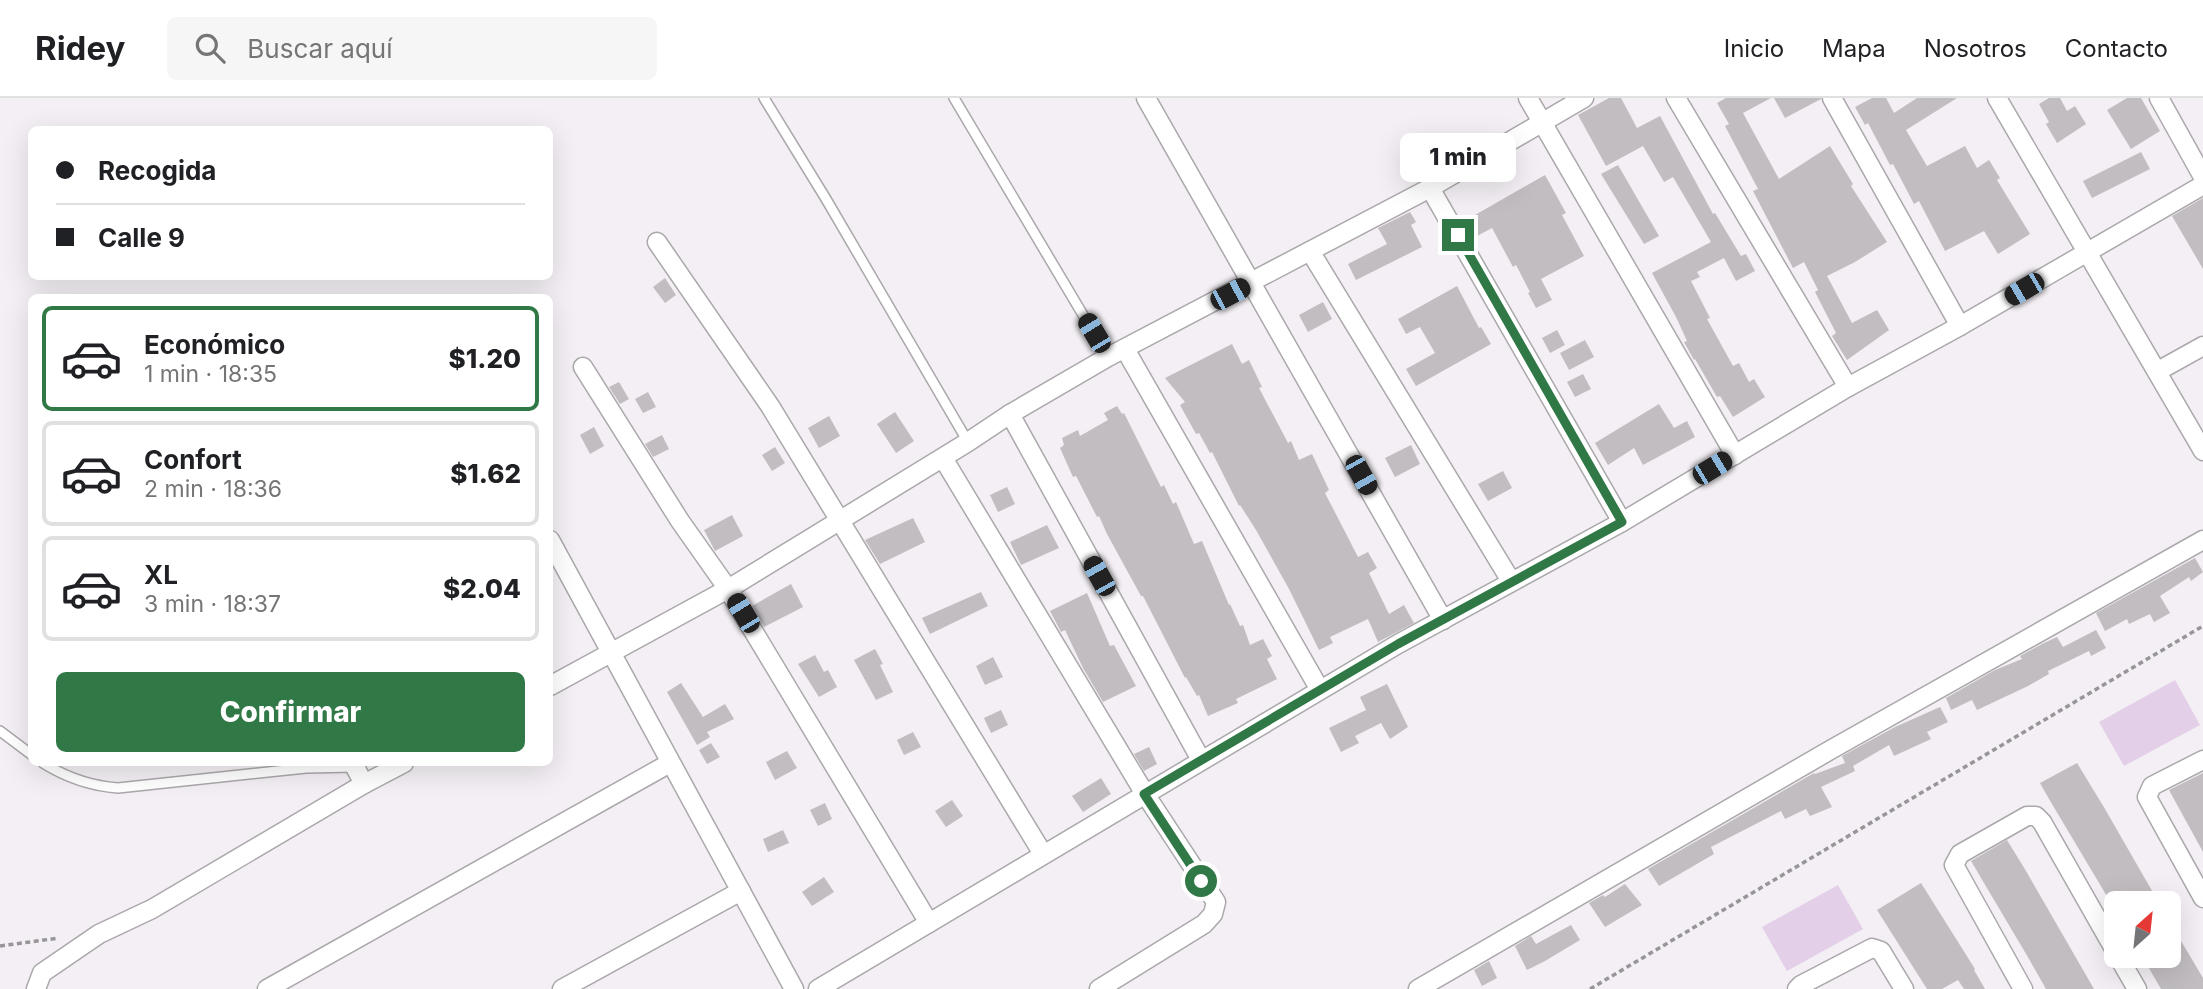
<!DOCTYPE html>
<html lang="es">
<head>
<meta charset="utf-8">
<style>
	body { margin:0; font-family:Inter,sans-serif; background:#f6f6f6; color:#202124; height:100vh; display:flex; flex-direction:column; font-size:26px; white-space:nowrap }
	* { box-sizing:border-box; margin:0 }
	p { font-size:23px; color:#757577 }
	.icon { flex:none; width:38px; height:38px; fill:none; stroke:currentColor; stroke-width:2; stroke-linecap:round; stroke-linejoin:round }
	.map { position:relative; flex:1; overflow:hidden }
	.panel { position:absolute; left:28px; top:196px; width:525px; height:472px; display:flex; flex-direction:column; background:#fff; border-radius:10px; box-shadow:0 7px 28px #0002 }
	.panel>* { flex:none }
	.banner { position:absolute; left:28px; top:28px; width:525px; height:154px; border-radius:10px; box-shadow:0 7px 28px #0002; display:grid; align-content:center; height:154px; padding:0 28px; background:#fff }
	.needle { width:46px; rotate:27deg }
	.buttons { position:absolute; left:2104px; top:793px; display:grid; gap:14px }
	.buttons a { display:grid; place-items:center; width:77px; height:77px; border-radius:10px; background:#fff; box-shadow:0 7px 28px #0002; font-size:35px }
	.end { position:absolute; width:32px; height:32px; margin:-16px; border:9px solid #307946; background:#fff; box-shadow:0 0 0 4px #fff }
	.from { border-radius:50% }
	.bubble { position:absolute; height:49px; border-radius:10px; background:#fff; box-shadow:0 7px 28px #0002; font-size:23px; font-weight:800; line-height:49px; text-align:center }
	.car { position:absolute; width:21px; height:42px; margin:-21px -10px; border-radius:9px; box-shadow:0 0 5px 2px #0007; background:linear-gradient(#222 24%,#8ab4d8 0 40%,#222 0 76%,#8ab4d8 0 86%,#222 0) }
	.banner b { display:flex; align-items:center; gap:24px; height:66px; font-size:26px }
	.banner b+b { border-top:2px solid #e0e0e0 }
	.banner i { width:18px; height:18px; background:#202124 }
	ul { padding:12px 0 0; list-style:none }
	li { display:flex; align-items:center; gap:21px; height:105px; margin:0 14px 10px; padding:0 14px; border:4px solid #e0e0e0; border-radius:10px }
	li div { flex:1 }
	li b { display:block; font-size:26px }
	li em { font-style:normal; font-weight:800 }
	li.on { border-color:#307946 }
	li>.icon { width:63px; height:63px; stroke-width:1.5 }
	.cta { display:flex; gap:14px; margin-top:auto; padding:14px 28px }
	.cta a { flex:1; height:80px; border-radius:10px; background:#307946; color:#fff; font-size:28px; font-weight:800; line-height:80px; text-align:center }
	header { display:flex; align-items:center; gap:42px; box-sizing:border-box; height:98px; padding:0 35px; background:#fff; border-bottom:2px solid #e0e0e0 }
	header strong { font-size:33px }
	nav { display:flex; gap:38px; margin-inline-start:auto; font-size:24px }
	.search { width:490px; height:63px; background:#f6f6f6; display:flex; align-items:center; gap:18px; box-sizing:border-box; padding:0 24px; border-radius:10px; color:#757577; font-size:26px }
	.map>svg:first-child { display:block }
</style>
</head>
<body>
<header>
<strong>Ridey</strong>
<div class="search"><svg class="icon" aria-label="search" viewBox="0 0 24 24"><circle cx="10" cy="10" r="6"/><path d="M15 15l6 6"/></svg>Buscar aquí</div>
<nav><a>Inicio</a><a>Mapa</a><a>Nosotros</a><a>Contacto</a></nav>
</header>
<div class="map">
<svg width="2203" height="891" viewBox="0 0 2203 891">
	<rect width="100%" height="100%" fill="#f3eff4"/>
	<!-- green -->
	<g fill="#e3cfe8">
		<path d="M2175 582 2200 627 2124 668 2099 624Z"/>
		<path d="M1838 787 1863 831 1787 873 1762 829Z"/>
	</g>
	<!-- building -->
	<g fill="#c1bdc1">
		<path d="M1609 0H1621L1637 30 1660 18 1713 116 1715 115 1741 158 1746 156 1755 173 1736 183 1724 160 1697 174 1700 179 1691 183 1710 220 1707 221 1733 268 1739 265 1749 284 1754 281 1765 299 1733 319 1720 298 1717 299 1695 261 1694 262 1684 244 1687 243 1676 219 1652 175 1711 144 1673 79 1664 84 1643 48 1606 68 1578 17Z"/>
		<path d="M1726 0H1771L1743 15 1779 81 1830 48 1853 86 1851 88 1887 144 1855 164 1827 178 1852 225 1877 212 1889 232 1847 262 1832 238 1836 235 1815 194 1818 192 1804 164 1793 170 1753 93 1758 91 1725 28 1729 26 1717 5Z"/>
		<path d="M1774 0H1821V1L1785 20Z"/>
		<path d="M1872 0H1886L1894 15 1917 0H1957L1906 32 1927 68 1965 48 1977 70 1989 62 2000 80 1997 82 2030 136 1998 156 1984 133 1945 153 1919 103 1914 106 1893 66 1890 67 1868 25 1865 27 1855 9Z"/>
		<path d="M2049 0H2060L2067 13 2075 8 2086 26 2057 45 2046 26 2049 24 2039 6Z"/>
		<path d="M2127 0H2141L2160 33 2131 51 2107 12Z"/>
		<path d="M2141 54 2150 71 2092 100 2083 83Z"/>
		<path d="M1618 67 1659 138 1644 146 1601 76Z"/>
		<path d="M1545 77 1566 115 1562 117 1584 158 1541 181 1552 202 1536 210 1528 195 1530 194 1516 167 1513 169 1492 130 1477 138 1468 121Z"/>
		<path d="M2203 100V171L2172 118Z"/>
		<path d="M1410 114 1416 124 1411 127 1422 149 1356 182 1348 166 1387 146 1378 130Z"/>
		<path d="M665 180 676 197 665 205 653 189Z"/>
		<path d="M1457 188 1479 230 1481 229 1491 246 1416 288 1406 271 1435 255 1420 229 1406 236 1398 221Z"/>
		<path d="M1323 204 1332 221 1308 234 1299 217Z"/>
		<path d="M1557 232 1565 247 1550 255 1542 240Z"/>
		<path d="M1585 242 1594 259 1569 272 1560 255Z"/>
		<path d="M1232 246 1242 266 1249 262 1262 289 1259 290 1288 345 1291 343 1299 362 1312 356 1329 392 1325 395 1358 459 1368 454 1377 470 1369 475 1389 516 1404 507 1414 525 1378 544 1368 521 1330 539 1333 545 1319 552 1289 491 1256 432 1240 407 1239 408 1212 354 1210 355 1199 335 1196 336 1180 307 1185 304 1165 280Z"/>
		<path d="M1583 276 1591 291 1575 299 1567 284Z"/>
		<path d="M619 284 629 301 620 306 609 289Z"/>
		<path d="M648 294 656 309 643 315 635 301Z"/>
		<path d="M1659 306 1674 330 1687 323 1695 339 1643 367 1634 350 1608 367 1595 345Z"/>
		<path d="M1117 308 1122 316 1124 315 1161 389 1164 387 1173 406 1176 404 1194 446 1202 443 1229 507 1230 506 1240 528 1243 527 1250 547 1263 541 1272 558 1267 561 1277 581 1236 601 1238 605 1208 618 1199 597 1197 598 1186 579 1185 580 1143 498H1141L1107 436 1099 418 1097 419 1076 378 1073 379 1060 350 1064 347 1062 340 1078 332 1080 338 1108 322 1104 315Z"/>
		<path d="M895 314 914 343 896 355 877 326Z"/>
		<path d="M829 318 840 338 819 350 808 330Z"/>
		<path d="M594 329 604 348 590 356 580 337Z"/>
		<path d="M662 337 669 351 653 359 645 346Z"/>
		<path d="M1411 347 1420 366 1395 379 1385 360Z"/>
		<path d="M775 349 785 365 772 373 762 357Z"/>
		<path d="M1503 373 1512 390 1488 403 1478 386Z"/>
		<path d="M1007 389 1015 406 998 414 990 397Z"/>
		<path d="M732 417 743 438 715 453 704 432Z"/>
		<path d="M913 420 925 444 880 466 865 442Z"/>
		<path d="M1047 427 1059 450 1021 467 1010 444Z"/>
		<path d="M2195 460 2203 474 2191 483 2189 479 2160 498 2170 515 2154 524 2150 516 2129 526 2127 521 2105 533 2096 515Z"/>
		<path d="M791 486 803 509 764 529 752 508Z"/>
		<path d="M981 494 988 508 930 536 922 520Z"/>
		<path d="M1087 495 1110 548 1114 547 1136 588 1103 604 1083 570 1065 532 1061 534 1050 513Z"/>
		<path d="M2096 532 2106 550 2091 558 2089 553 2048 573 2049 576 2028 588 1977 612 1972 602 1951 612 1946 600 1995 572 2022 561 2020 558 2042 546 2057 539 2063 549Z"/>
		<path d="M875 551 883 566 880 567 893 594 876 602 854 562Z"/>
		<path d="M815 557 824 574 828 572 837 589 819 599 798 566Z"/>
		<path d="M993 559 1003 579 985 587 976 568Z"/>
		<path d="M681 585 703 619 725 606 734 621 707 634 710 639 697 647 667 594Z"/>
		<path d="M1387 586 1408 629 1390 641 1381 625 1355 638 1359 645 1341 654 1329 630 1366 612 1360 599Z"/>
		<path d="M1940 609 1948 624 1927 634 1931 641 1894 658 1889 647 1853 668 1855 673 1821 689 1832 709 1810 718 1806 711 1785 721 1781 713 1711 749 1714 756 1659 788 1648 771 1814 675 1815 676 1845 665 1842 658 1895 629Z"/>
		<path d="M1001 612 1008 627 991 635 984 620Z"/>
		<path d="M913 634 921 649 904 657 897 642Z"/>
		<path d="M711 645 720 659 707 666 699 652Z"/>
		<path d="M1149 649 1157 666 1144 673 1134 656Z"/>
		<path d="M787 653 797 670 775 682 766 664Z"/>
		<path d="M2077 665 2105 711 2159 805H2111L2049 701 2040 685Z"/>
		<path d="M2203 675V754L2169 692Z"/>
		<path d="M1101 680 1111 696 1083 714 1072 698Z"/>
		<path d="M952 702 963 718 946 729 935 713Z"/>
		<path d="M825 705 832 721 818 728 810 712Z"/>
		<path d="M783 732 789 745 768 754 763 741Z"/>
		<path d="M2007 742 2026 773 2094 891H2046L2029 861 1971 763Z"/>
		<path d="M824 779 834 794 812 808 802 794Z"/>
		<path d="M1921 785 1975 871 1974 872 1985 891H1964L1958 882 1942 891H1927L1877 812Z"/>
		<path d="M1625 786 1642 807 1605 829 1589 805 1603 797 1605 799Z"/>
		<path d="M2168 821 2203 880V891H2161L2142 858H2168Z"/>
		<path d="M1571 827 1580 842 1545 863 1527 872 1515 848 1531 838 1536 846Z"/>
		<path d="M1489 863 1497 880 1482 888 1474 872Z"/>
	</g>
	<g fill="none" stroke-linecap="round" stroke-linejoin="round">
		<defs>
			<g id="lane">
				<path d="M764 0 826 101 968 344"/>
				<path d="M954 0 1108 259"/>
				<path d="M0 633 32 657"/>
				<path d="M43 665C67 680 90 688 118 690L306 670 355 669"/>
			</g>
			<g id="street">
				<path d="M1146 0 1443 522"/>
				<path d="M1528 0 1735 357"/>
				<path d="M1676 0 1848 289"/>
				<path d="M1832 0 1960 228"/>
				<path d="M1997 0 2203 353"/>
				<path d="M2159 0 2203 79"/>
				<path d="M1430 90 1622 424"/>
				<path d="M657 144 770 308 1043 756"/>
				<path d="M1310 153 1511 483"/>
				<path d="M1125 251 1320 592"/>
				<path d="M583 269 680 423 728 491 929 825"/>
				<path d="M2158 273 2203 248"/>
				<path d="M1010 316 1201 662"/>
				<path d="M943 360 1145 696 1216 804 1213 816 1204 826 1099 891"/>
				<path d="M550 442 794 891"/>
				<path d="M550 588 728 491 968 344 1010 316 1108 259 1430 90 1584 0"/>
				<path d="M2203 662 2152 688 2147 699 2203 800"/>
				<path d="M357 665 355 669 364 686"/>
				<path d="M2118 858 2137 891"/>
				<path d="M36 891 42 875 99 836 152 811 364 686 404 665"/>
				<path d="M267 891 670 665"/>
				<path d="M562 891 741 793"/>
				<path d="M818 891 1398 546 1622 424 1848 289 1960 228 2203 87"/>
				<path d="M1418 891 1832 651 2203 442"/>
				<path d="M1797 891 1801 887 1872 850 1881 853 1904 891"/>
				<path d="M2023 891 1954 767 1960 756 2027 718H2036L2042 724 2116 854"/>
			</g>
		</defs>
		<!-- lane casing -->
		<use href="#lane" stroke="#aba8ab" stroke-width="12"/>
		<!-- street casing -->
		<use href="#street" stroke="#aba8ab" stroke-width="21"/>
		<!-- path -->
		<g stroke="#979598" stroke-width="3.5" stroke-dasharray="5 3.5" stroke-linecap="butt">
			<path d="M0 848 59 840"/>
			<path d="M1590 891 2203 528"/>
		</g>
		<!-- lane -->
		<use href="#lane" stroke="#fff" stroke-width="9"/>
		<!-- street -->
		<use href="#street" stroke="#fff" stroke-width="18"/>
	</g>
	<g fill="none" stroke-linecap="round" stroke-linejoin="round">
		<!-- route -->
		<path stroke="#307946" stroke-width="9" d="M1201 783 1144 696 1398 546 1622 424 1458 137"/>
	</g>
</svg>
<div class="buttons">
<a><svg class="needle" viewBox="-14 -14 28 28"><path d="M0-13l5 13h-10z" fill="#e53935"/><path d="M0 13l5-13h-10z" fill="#757577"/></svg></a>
</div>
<i class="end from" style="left:1201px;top:783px"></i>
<i class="end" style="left:1458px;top:137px"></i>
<div class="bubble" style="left:1400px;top:35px;width:116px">1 min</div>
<i class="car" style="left:2024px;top:191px;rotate:240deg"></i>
<i class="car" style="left:1230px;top:196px;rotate:62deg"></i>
<i class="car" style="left:1094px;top:235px;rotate:329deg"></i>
<i class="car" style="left:1712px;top:370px;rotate:59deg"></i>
<i class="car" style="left:1361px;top:377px;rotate:151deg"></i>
<i class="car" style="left:1099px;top:478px;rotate:331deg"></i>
<i class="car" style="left:743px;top:515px;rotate:329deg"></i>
<div class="banner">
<b><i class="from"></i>Recogida</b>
<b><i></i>Calle 9</b>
</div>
<section class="panel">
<ul>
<li class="on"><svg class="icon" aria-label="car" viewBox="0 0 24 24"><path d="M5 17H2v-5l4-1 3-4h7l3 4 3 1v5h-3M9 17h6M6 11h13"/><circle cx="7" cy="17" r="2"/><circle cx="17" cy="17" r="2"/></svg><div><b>Económico</b><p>1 min · 18:35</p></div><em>$1.20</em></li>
<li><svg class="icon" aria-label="car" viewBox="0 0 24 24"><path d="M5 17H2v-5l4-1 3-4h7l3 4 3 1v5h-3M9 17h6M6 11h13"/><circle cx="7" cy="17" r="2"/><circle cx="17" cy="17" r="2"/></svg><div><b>Confort</b><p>2 min · 18:36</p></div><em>$1.62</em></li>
<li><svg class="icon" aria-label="car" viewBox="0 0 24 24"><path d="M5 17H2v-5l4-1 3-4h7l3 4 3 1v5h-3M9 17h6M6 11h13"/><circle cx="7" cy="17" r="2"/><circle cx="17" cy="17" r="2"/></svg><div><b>XL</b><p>3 min · 18:37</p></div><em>$2.04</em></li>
</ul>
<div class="cta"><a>Confirmar</a></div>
</section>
</div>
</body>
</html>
